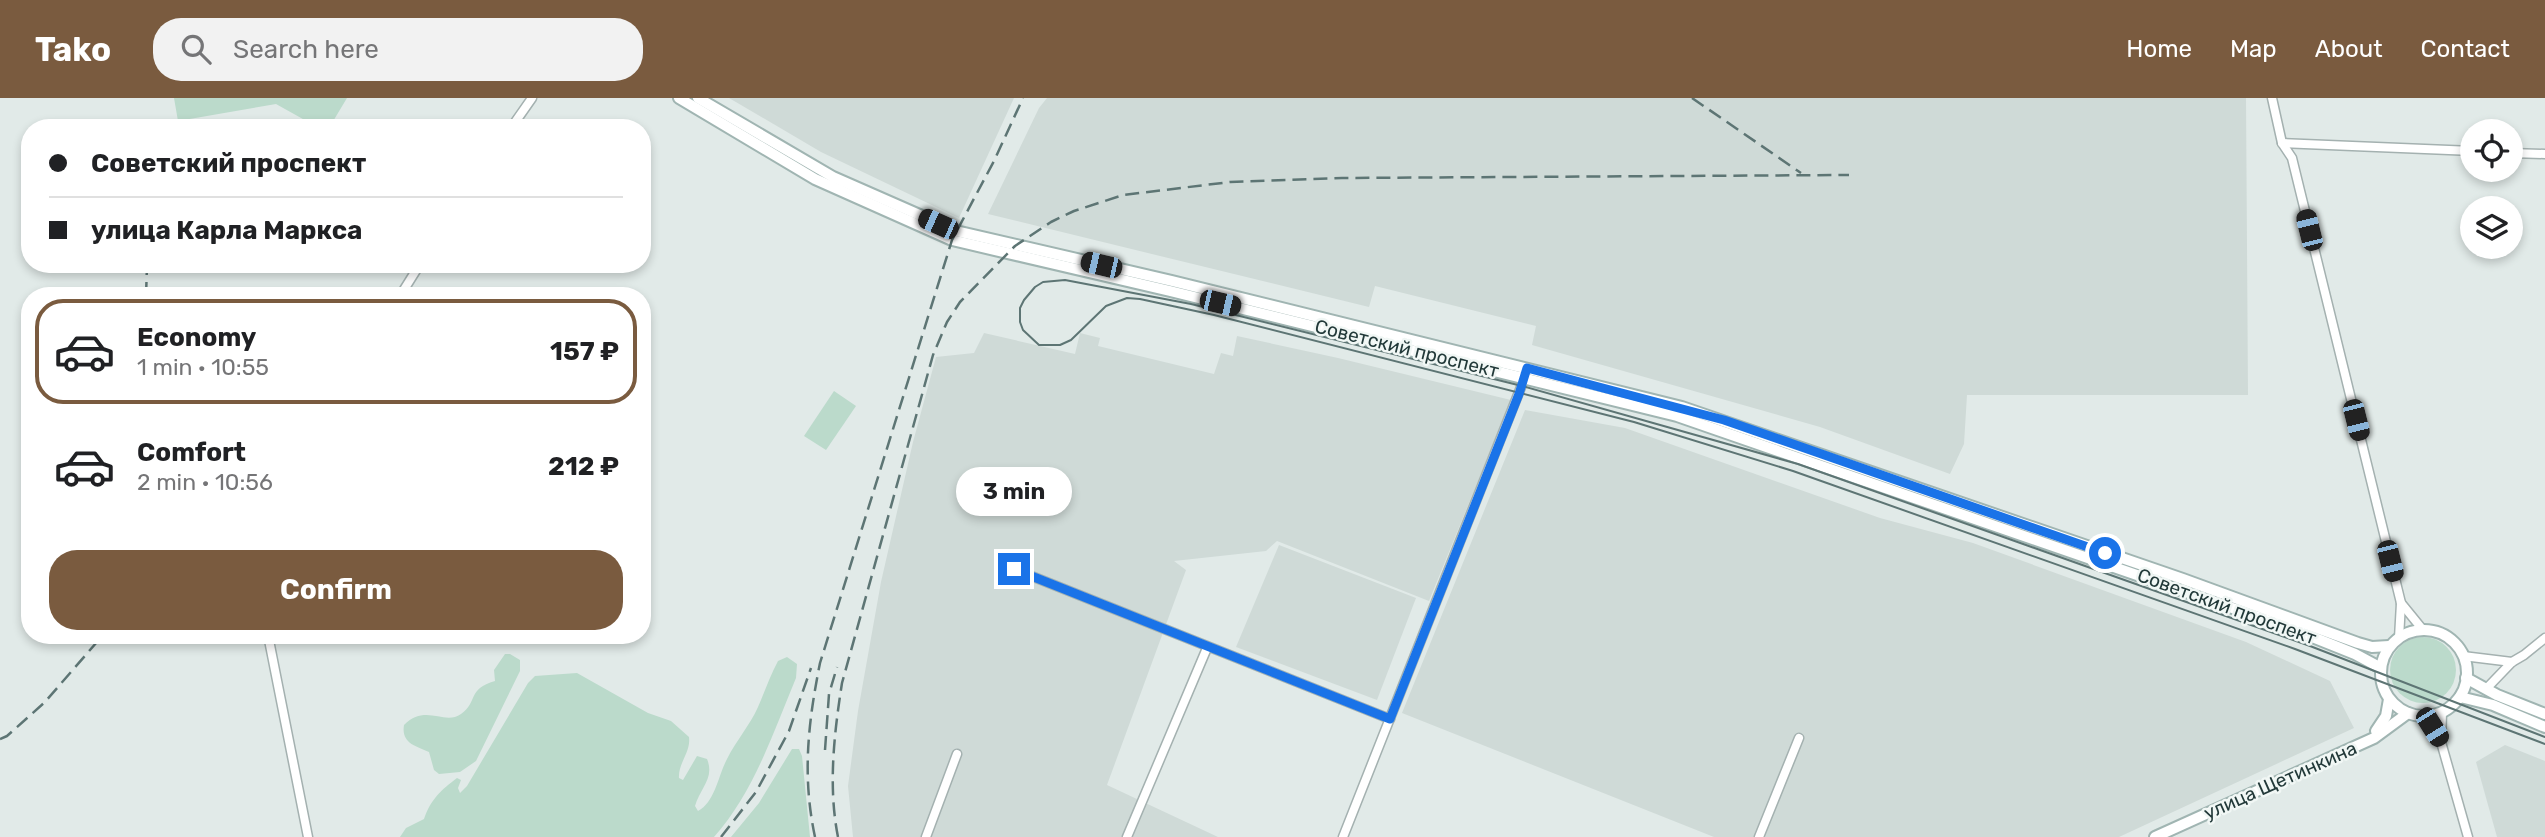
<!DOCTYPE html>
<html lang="en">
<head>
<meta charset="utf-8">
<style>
	body { margin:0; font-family:Rubik,sans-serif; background:#f2f2f2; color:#202124; height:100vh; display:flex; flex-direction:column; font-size:26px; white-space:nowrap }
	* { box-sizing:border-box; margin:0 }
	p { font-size:23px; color:#757577 }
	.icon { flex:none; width:38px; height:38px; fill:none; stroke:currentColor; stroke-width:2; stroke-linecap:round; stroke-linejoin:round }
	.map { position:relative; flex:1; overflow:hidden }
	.drawer { position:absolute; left:21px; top:189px; width:630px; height:357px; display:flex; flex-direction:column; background:#fff; border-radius:28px; box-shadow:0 4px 10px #0003 }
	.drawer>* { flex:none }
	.guide { position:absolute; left:21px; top:21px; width:630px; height:154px; border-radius:28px; box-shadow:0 4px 10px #0003; display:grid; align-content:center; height:154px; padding:0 28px; background:#fff }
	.tools { position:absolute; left:2460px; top:21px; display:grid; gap:14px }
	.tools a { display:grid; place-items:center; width:63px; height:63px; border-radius:50%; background:#fff; box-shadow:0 4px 10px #0003; font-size:35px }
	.end { position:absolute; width:32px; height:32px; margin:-16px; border:9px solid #1a73e8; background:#fff; box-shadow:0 0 0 4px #fff }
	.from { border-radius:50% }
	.bubble { position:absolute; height:49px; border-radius:24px; background:#fff; box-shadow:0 4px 10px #0003; font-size:23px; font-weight:700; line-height:49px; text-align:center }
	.car { position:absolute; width:21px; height:42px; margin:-21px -10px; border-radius:9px; box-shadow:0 0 5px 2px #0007; background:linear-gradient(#222 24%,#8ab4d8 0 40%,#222 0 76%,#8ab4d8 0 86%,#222 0) }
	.guide b { display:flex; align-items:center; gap:24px; height:66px; font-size:26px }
	.guide b+b { border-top:2px solid #e0e0e0 }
	.guide i { width:18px; height:18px; background:#202124 }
	ul { padding:12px 0 0; list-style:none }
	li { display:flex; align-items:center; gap:21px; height:105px; margin:0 14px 10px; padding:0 14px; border:4px solid transparent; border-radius:28px }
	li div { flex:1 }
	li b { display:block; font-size:26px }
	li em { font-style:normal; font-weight:700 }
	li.current { border-color:#7a5b3f }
	li>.icon { width:63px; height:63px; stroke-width:1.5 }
	.button { display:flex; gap:14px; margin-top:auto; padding:14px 28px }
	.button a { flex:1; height:80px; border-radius:28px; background:#7a5b3f; color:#fff; font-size:28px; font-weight:700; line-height:80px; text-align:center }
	header { display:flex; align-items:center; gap:42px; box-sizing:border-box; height:98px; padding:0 35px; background:#7a5b3f; color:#fff }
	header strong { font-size:33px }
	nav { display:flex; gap:38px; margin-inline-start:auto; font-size:24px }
	.search { width:490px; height:63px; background:#f2f2f2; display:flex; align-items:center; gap:18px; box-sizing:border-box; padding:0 24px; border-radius:28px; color:#757577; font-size:26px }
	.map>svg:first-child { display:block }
</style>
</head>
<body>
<header>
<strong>Tako</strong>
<div class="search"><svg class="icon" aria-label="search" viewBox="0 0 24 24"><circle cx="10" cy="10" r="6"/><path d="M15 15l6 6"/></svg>Search here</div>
<nav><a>Home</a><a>Map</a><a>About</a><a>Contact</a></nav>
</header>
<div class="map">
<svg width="2545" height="739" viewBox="0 0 2545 739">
	<rect width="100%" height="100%" fill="#e1eae8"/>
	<!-- built -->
	<g fill="#cfdad7">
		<path d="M729 0H1014L959 120 821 54Z"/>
		<path d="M1047 0H2246L2248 297H1967L1964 346 1950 376 1820 329 1532 247 1536 228 1375 188 1369 209 988 116 1039 10Z"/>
		<path d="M984 235 1075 256 1080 235 1100 240 1098 248 1214 276 1221 255 1233 258 1237 238 1338 260 1511 302 1429 503 1277 443 1266 453 1174 463 1186 472 1107 687 1218 739H853L848 688 858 613 881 484 913 344 936 259 974 255Z"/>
		<path d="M1525 312 1625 330 1880 420 1973 445 2246 544 2330 583 2354 630 2119 739H1714L1402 615Z"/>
		<path d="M1279 447 1416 500 1377 602 1236 549Z"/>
		<path d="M2505 647 2545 663V739H2497L2476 664Z"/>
	</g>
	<!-- green -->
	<g fill="#bbdacb">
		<path d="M174 0H347L329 30H319L276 6 178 23Z"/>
		<path d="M834 293 856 308 826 352 804 338Z"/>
		<circle cx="2423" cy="572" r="33"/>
		<path d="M505 556H510L520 562V573L476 663 460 674 439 676 434 672 429 654C415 648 401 645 404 627 426 605 444 628 461 616 478 604 467 591 495 583L494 572Z"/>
		<path d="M787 559 797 566 796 580C773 635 754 694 714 739H400L406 730 424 721C431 701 441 692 457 680L461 682 458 690 460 695 467 688 528 585 535 578 577 575 648 615 671 623 689 639C691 654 678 665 679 680L683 682 697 658 707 661C715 680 700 690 695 708L698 713C715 704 718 678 727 661 736 643 750 627 758 609 765 593 770 578 778 563Z"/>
		<path d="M792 651H799L802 658 810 739H731L759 705Z"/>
	</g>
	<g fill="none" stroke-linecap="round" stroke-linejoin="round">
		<defs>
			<g id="street">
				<path d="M2272 0 2282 45 2292 60 2401 505 2399 540"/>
				<path d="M511 30 532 0"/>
				<path d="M2282 45 2473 53"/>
				<path d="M2511 55 2545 56"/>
				<path d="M400 198 420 166"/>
				<path d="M1014 471 1390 621"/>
				<path d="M2401 505 2423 532"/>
				<path d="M268 537 308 739"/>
				<path d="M2463 558 2512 564"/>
				<path d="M2486 591 2512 564 2524 557 2545 540"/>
				<path d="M2442 614 2441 644 2468 739"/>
				<path d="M2421 617 2439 641"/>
				<path d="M926 739 957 656"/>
				<path d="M1127 739 1207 550"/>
				<path d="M1343 739 1525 279"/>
				<path d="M1759 739 1799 640"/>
			</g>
			<g id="secondary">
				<path d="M679 0 815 81 952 142 1170 193 1677 318 2290 530 2355 556 2381 570"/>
				<path d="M698 0 833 79 956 133 1172 183 1682 309 2183 481 2358 545 2372 549 2389 548"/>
				<circle cx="2424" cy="575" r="43"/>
				<path d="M2466 580 2497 597 2545 616"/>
				<path d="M2460 599 2493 607 2545 629"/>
				<path d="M2376 633 2386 618 2389 601"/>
				<path d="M2155 739 2374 640 2408 615"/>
			</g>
		</defs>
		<!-- street casing -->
		<use href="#street" stroke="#a4b1b0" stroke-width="11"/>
		<!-- secondary casing -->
		<use href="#secondary" stroke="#a0b5b2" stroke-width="14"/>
		<!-- street -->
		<use href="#street" stroke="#fff" stroke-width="8"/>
		<!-- secondary -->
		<use href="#secondary" stroke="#fff" stroke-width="10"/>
		<!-- tram -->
		<path stroke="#5d7574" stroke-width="2" d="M2545 639 2310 548 1798 366 1522 288 1191 206 1065 182 1043 184 1035 189 1024 202 1020 210V224L1023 232 1039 247H1060L1071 242 1106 208 1127 200 1140 201 1214 217 1634 324 1793 373 2295 551 2545 646"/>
		<!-- rail -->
		<g stroke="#5d7574" stroke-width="2.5" stroke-dasharray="14 7" stroke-linecap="butt">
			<path d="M1692 0 1801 75"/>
			<path d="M146 198 147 168"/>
			<path d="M0 641 7 638 45 604 103 537"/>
			<path d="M825 652 829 596 837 569"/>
			<path d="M721 739 756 694 789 633 811 570"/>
			<path d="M815 739C802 678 808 625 820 565L952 142 994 63 1023 0"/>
			<path d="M838 739C828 689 834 636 842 585L933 257 947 224 960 204 1015 148 1051 124 1074 113 1123 97 1230 84 1342 80 1849 77"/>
		</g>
	</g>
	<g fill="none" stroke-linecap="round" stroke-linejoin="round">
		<!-- route -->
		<path stroke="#1a73e8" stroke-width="9" d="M1014 471 1390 621 1519 296 1527 270 1724 322 2105 455"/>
	</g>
	<g text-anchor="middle" stroke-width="5" stroke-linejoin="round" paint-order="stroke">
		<!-- street labels -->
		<g font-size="19" fill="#223939" stroke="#f1f7f5">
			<text transform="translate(1407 250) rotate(14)" y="7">Советский проспект</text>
			<text transform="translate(2227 508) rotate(20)" y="7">Советский проспект</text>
			<text transform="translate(2280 682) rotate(-24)" y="7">улица Щетинкина</text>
		</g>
	</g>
</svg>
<div class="tools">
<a><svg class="icon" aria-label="locate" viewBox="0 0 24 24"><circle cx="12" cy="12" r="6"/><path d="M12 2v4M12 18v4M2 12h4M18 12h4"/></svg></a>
<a><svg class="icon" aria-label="layers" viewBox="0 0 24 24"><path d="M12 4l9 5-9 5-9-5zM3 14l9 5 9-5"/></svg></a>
</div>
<i class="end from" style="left:2105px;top:455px"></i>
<i class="end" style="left:1014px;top:471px"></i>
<div class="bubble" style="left:956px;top:369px;width:116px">3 min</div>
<i class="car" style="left:938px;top:126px;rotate:294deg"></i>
<i class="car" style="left:2309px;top:132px;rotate:346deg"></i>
<i class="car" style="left:1101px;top:167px;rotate:283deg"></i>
<i class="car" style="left:1220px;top:205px;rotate:103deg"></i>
<i class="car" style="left:2356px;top:322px;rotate:166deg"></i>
<i class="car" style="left:2390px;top:463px;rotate:166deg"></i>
<i class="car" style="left:2432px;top:629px;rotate:148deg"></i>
<div class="guide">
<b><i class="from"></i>Советский проспект</b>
<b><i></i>улица Карла Маркса</b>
</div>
<section class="drawer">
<ul>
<li class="current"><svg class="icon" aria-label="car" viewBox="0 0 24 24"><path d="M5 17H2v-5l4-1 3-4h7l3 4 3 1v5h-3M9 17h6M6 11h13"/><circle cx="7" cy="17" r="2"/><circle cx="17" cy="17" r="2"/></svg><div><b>Economy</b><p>1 min · 10:55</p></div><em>157 ₽</em></li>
<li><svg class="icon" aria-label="car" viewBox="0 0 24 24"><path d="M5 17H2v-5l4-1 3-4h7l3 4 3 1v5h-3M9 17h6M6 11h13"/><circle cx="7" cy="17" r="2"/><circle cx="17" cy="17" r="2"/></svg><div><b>Comfort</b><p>2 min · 10:56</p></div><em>212 ₽</em></li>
</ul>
<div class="button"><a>Confirm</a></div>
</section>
</div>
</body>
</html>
